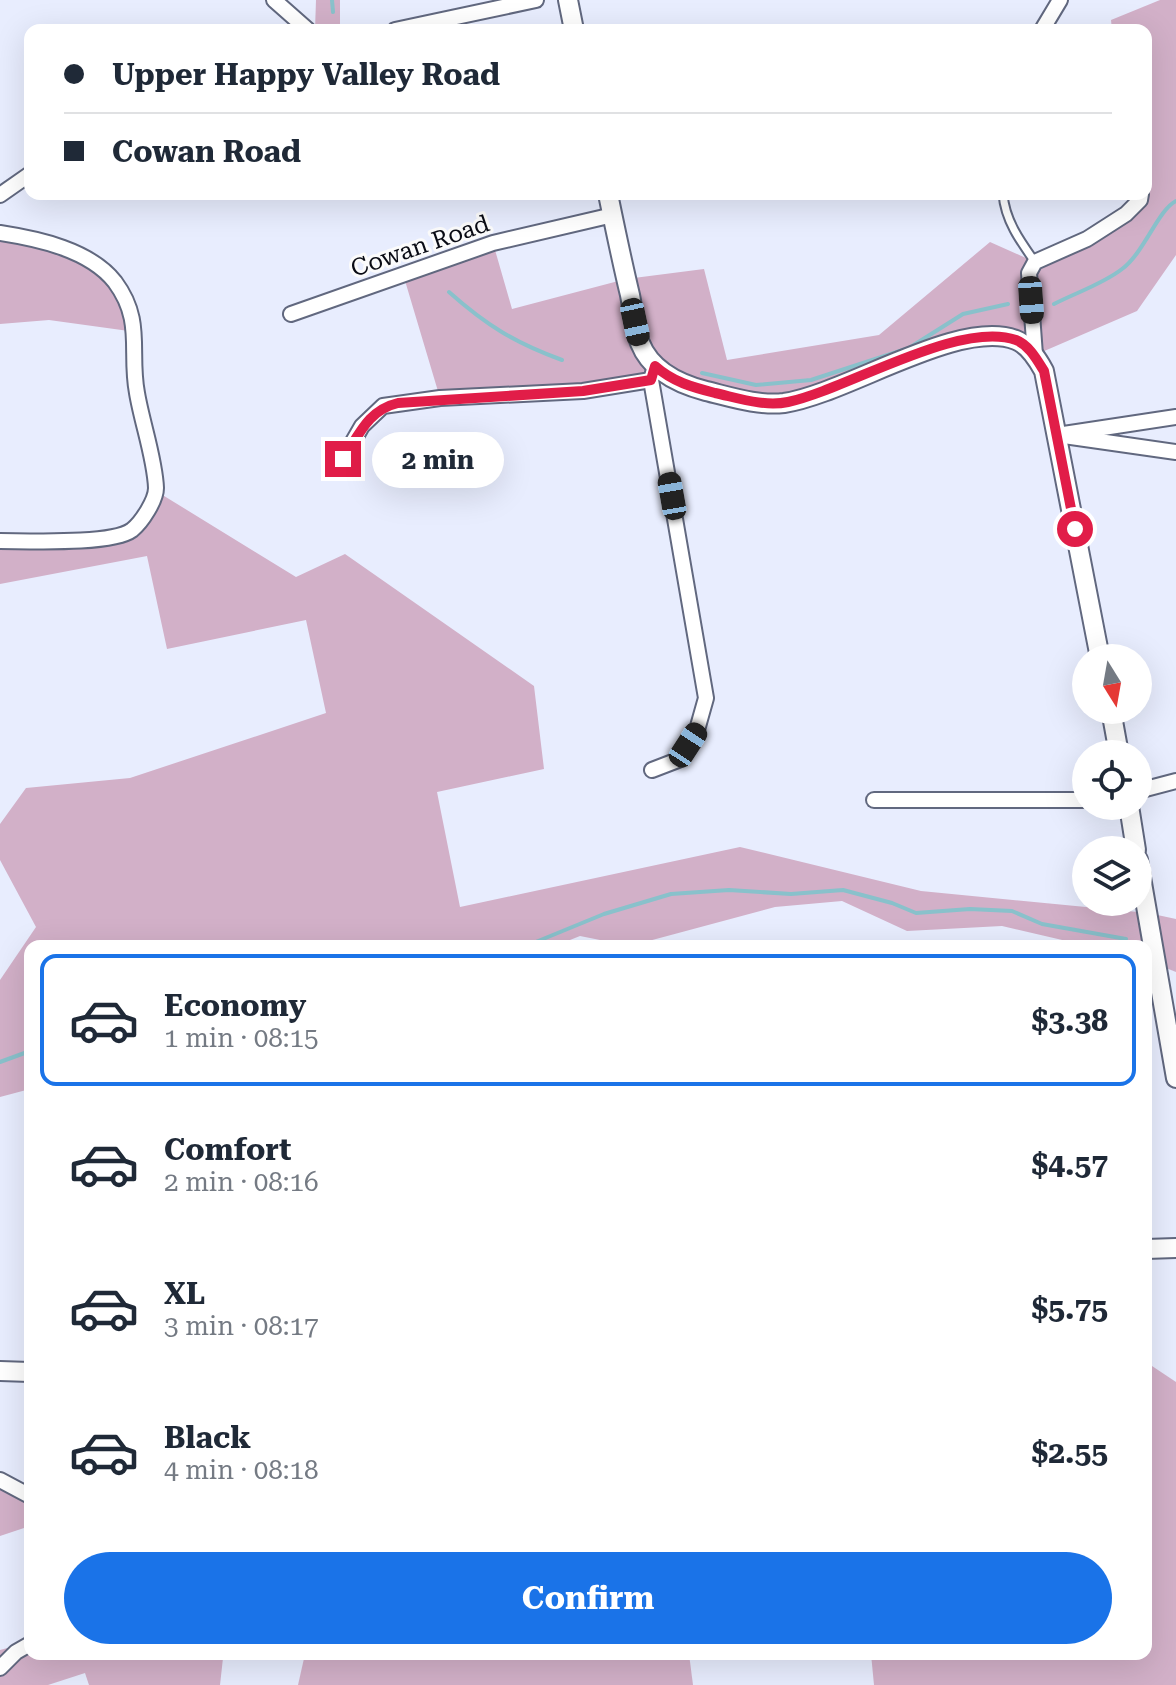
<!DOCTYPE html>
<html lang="en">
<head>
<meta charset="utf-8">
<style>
	body { margin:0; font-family:"Roboto Serif",serif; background:#f6f6f7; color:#1f2937; height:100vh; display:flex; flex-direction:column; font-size:30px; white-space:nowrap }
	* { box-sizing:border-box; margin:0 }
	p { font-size:26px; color:#747a83 }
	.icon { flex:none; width:44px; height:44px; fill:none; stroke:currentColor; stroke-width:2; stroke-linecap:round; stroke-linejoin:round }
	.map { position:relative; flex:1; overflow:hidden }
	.details { position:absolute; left:24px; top:940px; width:1128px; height:720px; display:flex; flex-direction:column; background:#fff; border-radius:16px; box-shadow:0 8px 32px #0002 }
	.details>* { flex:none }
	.guide { position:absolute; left:24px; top:24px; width:1128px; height:176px; border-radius:16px; box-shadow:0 8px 32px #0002; display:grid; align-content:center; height:176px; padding:0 40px; background:#fff }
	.needle { width:52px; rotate:169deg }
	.fabs { position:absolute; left:1072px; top:644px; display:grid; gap:16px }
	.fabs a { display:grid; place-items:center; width:80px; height:80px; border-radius:50%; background:#fff; box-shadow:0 8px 32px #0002; font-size:40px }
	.end { position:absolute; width:36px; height:36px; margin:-18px; border:10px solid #e11d48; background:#fff; box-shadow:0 0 0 4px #fff }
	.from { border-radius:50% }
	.bubble { position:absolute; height:56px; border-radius:28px; background:#fff; box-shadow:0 8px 32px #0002; font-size:26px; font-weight:700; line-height:56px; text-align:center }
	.car { position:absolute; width:24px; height:48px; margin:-24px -12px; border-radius:10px; box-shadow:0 0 6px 2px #0007; background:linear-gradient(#222 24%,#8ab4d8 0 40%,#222 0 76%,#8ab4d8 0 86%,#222 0) }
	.guide b { display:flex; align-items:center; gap:28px; height:76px; font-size:30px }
	.guide b+b { border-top:2px solid #e0e1e3 }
	.guide i { width:20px; height:20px; background:#1f2937 }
	ul { padding:14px 0 0; list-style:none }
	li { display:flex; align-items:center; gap:24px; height:132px; margin:0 16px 12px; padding:0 24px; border:4px solid transparent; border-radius:16px }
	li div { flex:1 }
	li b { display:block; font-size:30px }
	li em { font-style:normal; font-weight:700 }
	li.on { border-color:#1a73e8 }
	li>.icon { width:72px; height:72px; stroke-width:1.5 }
	.cta { display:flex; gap:16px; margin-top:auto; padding:16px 40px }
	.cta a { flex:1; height:92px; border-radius:48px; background:#1a73e8; color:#fff; font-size:32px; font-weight:700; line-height:92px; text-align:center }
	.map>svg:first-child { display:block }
</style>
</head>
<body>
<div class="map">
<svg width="1176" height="1685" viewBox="0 0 1176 1685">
	<rect width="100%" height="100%" fill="#e8edfe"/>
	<!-- green -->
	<g fill="#d2b0c8">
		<path d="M316 0H340V30H315Z"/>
		<path d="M1160 0H1176V255L1137 311 1035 355 991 336 786 402 651 380 440 398 403 274 493 243 512 309 626 279 704 269 727 360 879 335 990 242 1035 262 1087 239 1146 194V30H1112L1111 20Z"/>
		<path d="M0 233 59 247 113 280 136 332 49 320 0 324Z"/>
		<path d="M156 491 296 577 345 554 534 686 544 769 437 792 460 907 740 847 921 891 1148 913 1176 919V972L1146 960V946H1088L1002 926 907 931 842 901 775 907 630 946 580 936 555 946H30V1089L0 1097V980L36 927 0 860V824L26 788 130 778 326 713 306 620 167 649 147 556 0 584V541L132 530Z"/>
		<path d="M1146 1362 1176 1382V1685H874L871 1654H1146Z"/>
		<path d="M0 1480 30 1496V1526L0 1536Z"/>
		<path d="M30 1642V1654H215L223 1658 220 1685H89L85 1673 48 1685H0V1650Z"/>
		<path d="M305 1654H689L693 1685H298Z"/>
	</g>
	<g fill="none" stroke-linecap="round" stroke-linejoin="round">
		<!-- stream -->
		<g stroke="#89c1cb" stroke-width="4">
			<path d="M332 0 333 12"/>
			<path d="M449 292C486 325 515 343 562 360"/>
			<path d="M1054 304C1075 293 1103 284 1122 269 1144 253 1158 210 1176 201"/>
			<path d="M702 373 756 385 811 380 909 348 963 314 1008 304"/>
			<path d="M526 946 604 914 671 894 729 890 791 894 843 890 892 903 916 913 970 909 1012 911 1042 924 1126 939"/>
			<path d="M0 1062 30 1051"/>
		</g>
		<defs>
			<path id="service" d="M1003 194C1005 220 1020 241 1035 262"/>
			<g id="minor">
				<path d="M274 0 308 30"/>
				<path d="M395 30 536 0"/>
				<path d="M1042 30 1060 0"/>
				<path d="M0 195 30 174"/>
				<path d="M0 233C39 239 90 250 115 282 144 321 129 351 137 393 142 423 155 459 156 488 156 500 142 522 132 530 112 545 28 541 0 541"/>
				<path d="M291 314 493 243 613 215"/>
				<path d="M1035 355 1029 273 1035 262 1087 239 1126 214 1140 200 1141 194"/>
				<path d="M1176 417 1057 435 1176 452"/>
				<path d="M343 459 362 426 383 406 440 398 583 391 651 380"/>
				<path d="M652 770 678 760 697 730 706 698 651 380 655 366"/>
				<path d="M1138 791 1176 781"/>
				<path d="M874 800H1086"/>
				<path d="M0 1480 30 1496"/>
				<path d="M0 1668 16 1652 30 1644"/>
			</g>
			<g id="tertiary">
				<path d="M568 0 574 30"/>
				<path d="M608 194C615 228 622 262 630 295 633 310 634 329 640 343 651 371 679 384 706 391 731 397 758 406 784 403 846 394 959 318 1016 340 1029 345 1038 360 1044 371L1100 658"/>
				<path d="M1111 710 1119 754"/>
				<path d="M1129 806 1136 850"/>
				<path d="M1138 860 1176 1078"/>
				<path d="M1146 1249 1176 1248"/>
				<path d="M0 1371 30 1372"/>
			</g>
		</defs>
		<!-- service casing -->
		<use href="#service" stroke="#61687f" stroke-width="11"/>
		<!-- minor casing -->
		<use href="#minor" stroke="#61687f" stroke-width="18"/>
		<!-- tertiary casing -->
		<use href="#tertiary" stroke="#61687f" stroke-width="22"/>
		<!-- service -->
		<use href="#service" stroke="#fff" stroke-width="7"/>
		<!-- minor -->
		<use href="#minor" stroke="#fff" stroke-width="14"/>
		<!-- tertiary -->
		<use href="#tertiary" stroke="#fff" stroke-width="18"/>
	</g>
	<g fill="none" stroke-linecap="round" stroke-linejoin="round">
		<!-- route -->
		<path stroke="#e11d48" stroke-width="10" d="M343 459C359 435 368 410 398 403L583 391 651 380 655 366C673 382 692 387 715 393 738 398 764 407 788 402 848 389 959 320 1016 340 1029 345 1037 360 1044 371L1075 529"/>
	</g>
	<g text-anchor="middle" stroke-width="6" stroke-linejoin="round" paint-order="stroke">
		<!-- street labels -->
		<g font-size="24" fill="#090b14" stroke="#fbfbfb">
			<text transform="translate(420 246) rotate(-19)" y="8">Cowan Road</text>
		</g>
	</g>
</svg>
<div class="fabs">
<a><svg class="needle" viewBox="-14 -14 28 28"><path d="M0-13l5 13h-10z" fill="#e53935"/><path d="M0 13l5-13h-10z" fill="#747a83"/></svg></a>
<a><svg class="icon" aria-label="locate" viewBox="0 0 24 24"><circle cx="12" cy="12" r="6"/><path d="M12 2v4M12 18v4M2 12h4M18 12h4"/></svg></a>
<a><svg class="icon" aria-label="layers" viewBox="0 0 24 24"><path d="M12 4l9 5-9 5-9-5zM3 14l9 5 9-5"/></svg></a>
</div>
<i class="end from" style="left:1075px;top:529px"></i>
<i class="end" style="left:343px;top:459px"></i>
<div class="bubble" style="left:372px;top:432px;width:132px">2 min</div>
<i class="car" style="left:1031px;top:300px;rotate:176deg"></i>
<i class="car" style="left:635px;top:322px;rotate:168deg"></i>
<i class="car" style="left:672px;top:496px;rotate:350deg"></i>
<i class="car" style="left:688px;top:745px;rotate:33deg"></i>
<div class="guide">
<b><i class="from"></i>Upper Happy Valley Road</b>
<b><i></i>Cowan Road</b>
</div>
<section class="details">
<ul>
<li class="on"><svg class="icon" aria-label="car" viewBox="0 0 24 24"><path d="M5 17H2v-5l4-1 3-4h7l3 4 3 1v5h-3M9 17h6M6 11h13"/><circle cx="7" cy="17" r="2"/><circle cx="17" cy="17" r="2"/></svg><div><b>Economy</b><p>1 min · 08:15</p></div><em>$3.38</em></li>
<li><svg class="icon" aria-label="car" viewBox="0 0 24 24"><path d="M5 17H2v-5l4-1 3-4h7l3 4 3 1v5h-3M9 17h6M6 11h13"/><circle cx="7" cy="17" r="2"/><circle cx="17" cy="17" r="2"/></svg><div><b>Comfort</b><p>2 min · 08:16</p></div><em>$4.57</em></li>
<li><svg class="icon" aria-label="car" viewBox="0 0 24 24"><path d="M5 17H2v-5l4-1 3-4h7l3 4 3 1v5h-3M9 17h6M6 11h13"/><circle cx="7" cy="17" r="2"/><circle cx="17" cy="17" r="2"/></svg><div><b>XL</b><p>3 min · 08:17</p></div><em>$5.75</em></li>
<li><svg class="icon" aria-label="car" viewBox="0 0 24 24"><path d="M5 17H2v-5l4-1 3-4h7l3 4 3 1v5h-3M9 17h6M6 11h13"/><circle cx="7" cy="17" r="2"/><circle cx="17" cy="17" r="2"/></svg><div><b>Black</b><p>4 min · 08:18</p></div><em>$2.55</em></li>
</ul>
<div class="cta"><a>Confirm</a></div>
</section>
</div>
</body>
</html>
